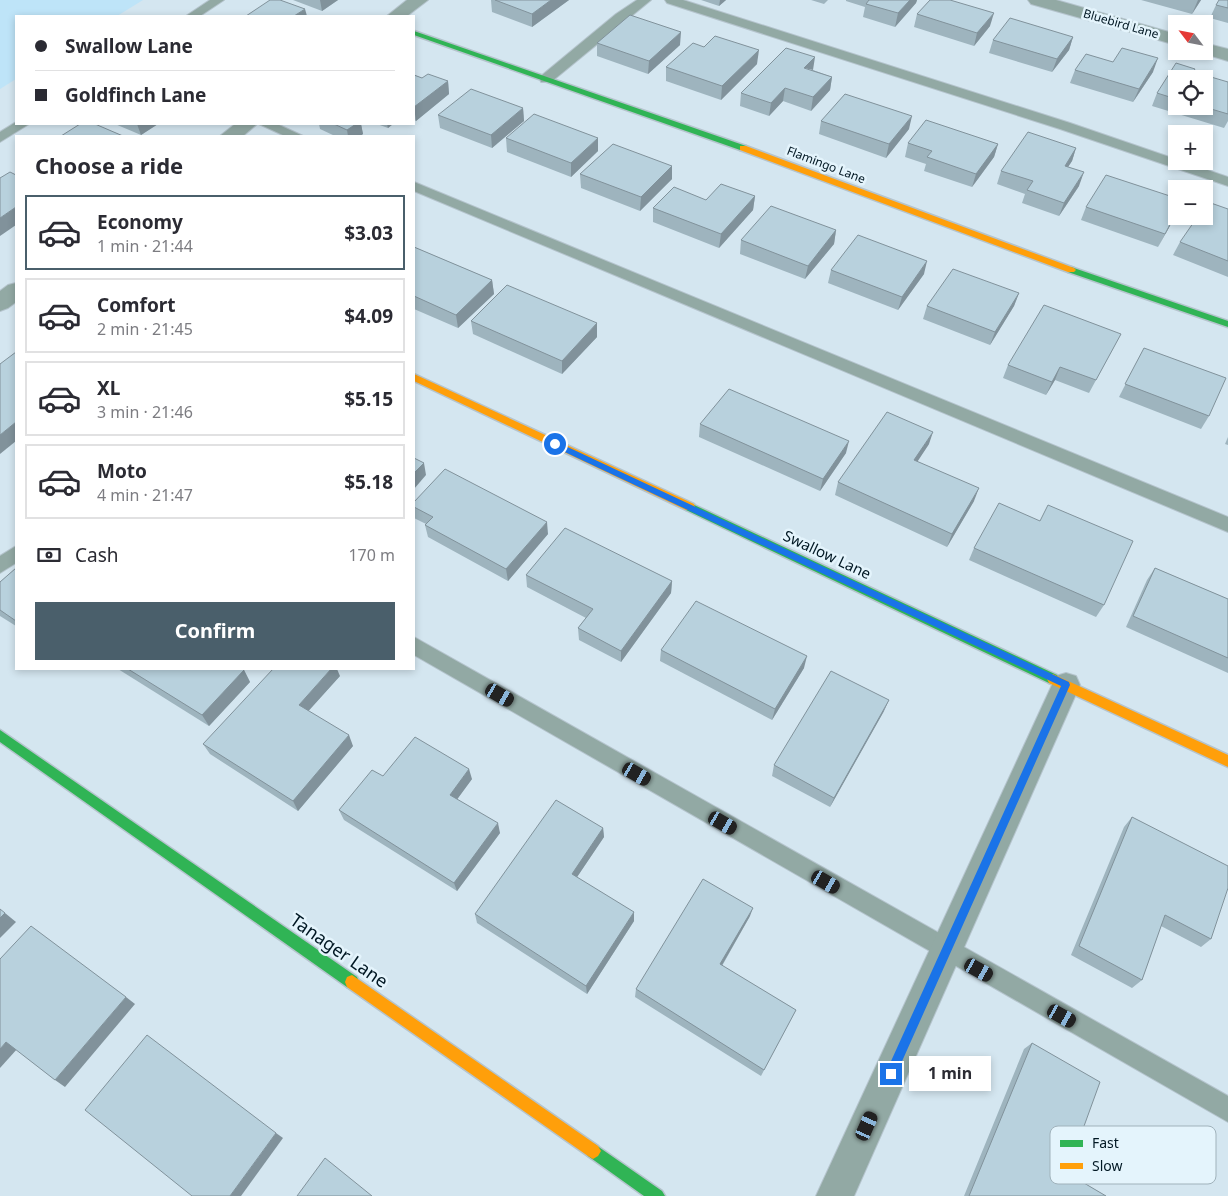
<!DOCTYPE html>
<html lang="en">
<head>
<meta charset="utf-8">
<style>
	body { margin:0; font-family:"Noto Sans",sans-serif; background:#f7f7f7; color:#2b2b33; height:100vh; display:flex; flex-direction:column; font-size:19px; white-space:nowrap }
	* { box-sizing:border-box; margin:0 }
	p { font-size:16px; color:#7c7c81 }
	.icon { flex:none; width:28px; height:28px; fill:none; stroke:currentColor; stroke-width:2; stroke-linecap:round; stroke-linejoin:round }
	.map { position:relative; flex:1; overflow:hidden }
	.sheet { position:absolute; left:15px; top:135px; width:400px; height:535px; display:flex; flex-direction:column; background:#fff; border-radius:0px; box-shadow:0 2px 8px #0003 }
	.sheet>* { flex:none }
	.guide { position:absolute; left:15px; top:15px; width:400px; height:110px; border-radius:0px; box-shadow:0 2px 8px #0003; display:grid; align-content:center; height:110px; padding:0 20px; background:#fff }
	.needle { width:32px; rotate:302deg }
	.controls { position:absolute; left:1168px; top:15px; display:grid; gap:10px }
	.controls a { display:grid; place-items:center; width:45px; height:45px; border-radius:0px; background:#fff; box-shadow:0 2px 8px #0003; font-size:25px }
	.end { position:absolute; width:22px; height:22px; margin:-11px; border:6px solid #1a73e8; background:#fff; box-shadow:0 0 0 2px #fff }
	.from { border-radius:50% }
	.bubble { position:absolute; height:35px; border-radius:0px; background:#fff; box-shadow:0 2px 8px #0003; font-size:16px; font-weight:700; line-height:35px; text-align:center }
	.car { position:absolute; width:15px; height:30px; margin:-15px -8px; border-radius:6px; box-shadow:0 0 4px 1px #0007; background:linear-gradient(#222 24%,#8ab4d8 0 40%,#222 0 76%,#8ab4d8 0 86%,#222 0) }
	.guide b { display:flex; align-items:center; gap:18px; height:48px; font-size:19px }
	.guide b+b { border-top:1px solid #e1e1e2 }
	.guide i { width:12px; height:12px; background:#2b2b33 }
	ul { padding:0; list-style:none }
	li { display:flex; align-items:center; gap:15px; height:75px; margin:0 10px 8px; padding:0 10px; border:2px solid #e1e1e2; border-radius:0px }
	li div { flex:1 }
	li b { display:block; font-size:19px }
	li em { font-style:normal; font-weight:700 }
	li.current { border-color:#4a5f6b }
	li>.icon { width:45px; height:45px; stroke-width:1.5 }
	h2 { padding:0 20px; font-size:22px; line-height:60px }
	.pay { display:flex; align-items:center; gap:12px; height:55px; padding:0 20px; font-size:19px }
	.pay p { margin-inline-start:auto }
	.primary-button { display:flex; gap:10px; margin-top:auto; padding:10px 20px }
	.primary-button a { flex:1; height:58px; border-radius:0px; background:#4a5f6b; color:#fff; font-size:20px; font-weight:700; line-height:58px; text-align:center }
	.map>svg:first-child { display:block }
</style>
</head>
<body>
<div class="map">
<svg width="1228" height="1196" viewBox="0 0 1228 1196">
	<rect width="100%" height="100%" fill="#d4e6f0"/>
	<!-- built -->
	<path fill="#bee4f8" d="M0 0H143L117 16H16V79L0 89Z"/>
	<g fill="none" stroke-linecap="round" stroke-linejoin="round">
		<defs>
			<g id="lane">
				<path d="M210 0H224L200 16H186Z"/>
				<path d="M637 0H651L551 82H541L540 79 541 76 616 14Z"/>
				<path d="M665 0H683L1070 123 1228 177V186L1060 129 667 3Z"/>
				<path d="M16 122V124H29L0 142V132Z"/>
				<path d="M259 124H277L303 136H285Z"/>
				<path d="M414 182 1228 517V532L414 191Z"/>
				<path d="M16 546V563L0 573V556Z"/>
				<path d="M414 637 1228 1096V1122L414 655Z"/>
			</g>
			<g id="street">
				<path d="M407 0H428L407 16H387Z"/>
				<path d="M1028 0H1056L1176 34V45L1031 4Z"/>
				<path d="M1204 43 1228 49V61L1198 52 1204 51Z"/>
				<path d="M235 124H257L243 136H220Z"/>
				<path d="M16 283V302L8 308 0 311V291L8 285Z"/>
				<path d="M1066 673 1076 676 1080 685 854 1196H816L1052 685 1056 676Z"/>
			</g>
			<g id="fast">
				<path d="M414 31 746 146 747 148 740 150 414 35Z"/>
				<path d="M1071 267 1228 321V327L1068 272V268Z"/>
				<path d="M690 503 1057 675 1059 679 1057 683 1053 684 1049 683 686 510 685 507Z"/>
				<path d="M0 730 357 977 359 982 357 987 352 989 347 987 0 742Z"/>
				<path d="M593 1143 662 1191 665 1196H644L588 1156 585 1151 588 1146Z"/>
			</g>
			<g id="slow">
				<path d="M740 146H746L1074 268 1076 270 1074 272H1068L740 150Z"/>
				<path d="M414 374 694 504 695 507 694 510H686L414 381Z"/>
				<path d="M1053 674 1228 755V767L1049 683 1047 679 1049 675Z"/>
				<path d="M352 975 598 1146 601 1151 598 1156 593 1159 588 1156 347 987 345 982 347 977Z"/>
			</g>
		</defs>
		<!-- lane casing -->
		<use href="#lane" stroke="#b5c4cd" stroke-width="2"/>
		<!-- street casing -->
		<use href="#street" stroke="#b5c4cd" stroke-width="2"/>
		<!-- fast casing -->
		<use href="#fast" stroke="#b5c4cd" stroke-width="3"/>
		<!-- slow casing -->
		<use href="#slow" stroke="#b5c4cd" stroke-width="3"/>
		<!-- lane -->
		<use href="#lane" fill="#92a9a4" fill-rule="evenodd"/>
		<!-- street -->
		<use href="#street" fill="#92a9a4" fill-rule="evenodd"/>
		<!-- fast -->
		<use href="#fast" fill="#30b455" fill-rule="evenodd"/>
		<!-- slow -->
		<use href="#slow" fill="#ff9f0a" fill-rule="evenodd"/>
	</g>
	<!-- wall -->
	<g fill="#9eb4be">
		<path d="M293 0H338L322 11Z"/>
		<path d="M491 0H569L532 27 492 12Z"/>
		<path d="M701 0H726L719 6Z"/>
		<path d="M811 0H828L824 4Z"/>
		<path d="M846 0H917L916 3 895 27 863 17 865 7 846 1Z"/>
		<path d="M1141 0H1201L1192 14Z"/>
		<path d="M1228 0V23L1210 18 1216 5Z"/>
		<path d="M917 14 990 26 974 46 914 27Z"/>
		<path d="M1073 37 1069 50 1052 72 989 53 993 40Z"/>
		<path d="M597 43 680 45 648 74 597 56Z"/>
		<path d="M1113 62 1153 72 1133 102 1070 83 1075 70Z"/>
		<path d="M757 64 721 100 666 81V67Z"/>
		<path d="M813 70 832 77 830 90 811 111 783 101 769 116 740 106 741 93Z"/>
		<path d="M414 75 422 78 448 81 449 94 416 121 414 120Z"/>
		<path d="M1176 79V106H1204L1206 86 1228 82V121L1224 128 1152 106 1157 93Z"/>
		<path d="M523 108 524 121 492 148 440 128 438 115Z"/>
		<path d="M821 121 909 129 886 158 819 134Z"/>
		<path d="M115 124H158L141 135Z"/>
		<path d="M319 124H361L363 134 360 136H335L320 129Z"/>
		<path d="M377 124H393L388 128Z"/>
		<path d="M506 138 598 151 571 177 507 152Z"/>
		<path d="M908 143 998 144 994 157 972 187 924 171 926 164 905 157Z"/>
		<path d="M1076 148 1072 161 1068 167 1079 186 1059 216 1022 203 1025 194 997 184 1001 171Z"/>
		<path d="M580 174 672 179 640 211 581 188Z"/>
		<path d="M755 196 753 210 719 248 653 222V208L706 200Z"/>
		<path d="M1086 207 1176 215 1158 247 1081 220Z"/>
		<path d="M1228 209V277L1173 255 1180 242Z"/>
		<path d="M836 230 834 244 805 279 740 254 741 240Z"/>
		<path d="M414 247 492 280 494 294 458 328 414 309Z"/>
		<path d="M831 270 924 274 898 310 828 283Z"/>
		<path d="M1019 293 1014 306 990 345 923 319 927 306Z"/>
		<path d="M471 321 597 337 562 374 473 334Z"/>
		<path d="M1121 334 1089 393 1055 380 1046 395 1003 378 1008 365Z"/>
		<path d="M1144 348 1209 416 1201 429 1119 397Z"/>
		<path d="M700 424 846 453 820 491 699 437Z"/>
		<path d="M1228 437V445L1225 444Z"/>
		<path d="M929 444 917 461 974 501 947 547 835 495 838 482Z"/>
		<path d="M414 502 548 534 508 581 428 537 425 525 426 524 414 518Z"/>
		<path d="M1040 521 1104 605 1096 617 969 560 974 548Z"/>
		<path d="M16 568V626L0 616V582Z"/>
		<path d="M1155 568 1228 599V673L1126 627 1147 580Z"/>
		<path d="M526 575 672 581 671 593 621 662 579 640 578 628 586 618 527 587Z"/>
		<path d="M661 650 804 668 772 720 660 661Z"/>
		<path d="M118 669H241L244 670 250 682 209 726Z"/>
		<path d="M340 676 308 711 353 746 298 811 210 754 203 744Z"/>
		<path d="M884 711 830 807 772 776 774 765Z"/>
		<path d="M383 776 472 779 457 799 500 833 457 891 344 820 339 810Z"/>
		<path d="M1132 817 1211 939 1201 947 1161 926 1142 980 1132 988 1071 955 1124 827Z"/>
		<path d="M603 828 604 837 577 877 634 921 587 994 477 923 475 914Z"/>
		<path d="M750 916 722 966 796 1010 761 1076 635 997 636 989Z"/>
		<path d="M1032 1043 1067 1173 1106 1196H964L1024 1049Z"/>
	</g>
	<!-- shaded-wall -->
	<g fill="#81929b">
		<path d="M320 0H338L322 11Z"/>
		<path d="M551 0H569L532 27V14Z"/>
		<path d="M720 0H726L719 6Z"/>
		<path d="M910 0H917L916 3 895 27 898 13Z"/>
		<path d="M1198 0H1201L1192 14Z"/>
		<path d="M305 9 307 16H294Z"/>
		<path d="M994 13 990 26 974 46 977 33Z"/>
		<path d="M681 32 680 45 648 74 649 61Z"/>
		<path d="M1073 37 1069 50 1052 72 1057 59Z"/>
		<path d="M759 50 757 64 721 100 722 86Z"/>
		<path d="M815 57 813 70 804 68Z"/>
		<path d="M1158 58 1153 72 1133 102 1139 89Z"/>
		<path d="M832 77 830 90 811 111 813 97Z"/>
		<path d="M448 81 449 94 416 121 414 107Z"/>
		<path d="M785 88 783 101 769 116 771 103Z"/>
		<path d="M523 108 524 121 492 148 491 135Z"/>
		<path d="M912 116 909 129 886 158 889 144Z"/>
		<path d="M137 124H158L141 135Z"/>
		<path d="M356 124H361L363 134 360 136H348L347 130Z"/>
		<path d="M387 124H393L388 128Z"/>
		<path d="M598 138V151L571 177V163Z"/>
		<path d="M998 144 994 157 972 187 976 174Z"/>
		<path d="M1076 148 1072 161 1060 179 1065 166Z"/>
		<path d="M672 166V179L640 211 641 197Z"/>
		<path d="M1084 172 1079 186 1059 216 1064 203Z"/>
		<path d="M755 196 753 210 719 248 721 234Z"/>
		<path d="M16 207V225L0 236V218Z"/>
		<path d="M1176 213V215L1158 247 1165 234Z"/>
		<path d="M836 230 834 244 805 279 808 266Z"/>
		<path d="M927 261 924 274 898 310 902 297Z"/>
		<path d="M492 280 494 294 458 328 456 315Z"/>
		<path d="M1019 293 1014 306 990 345 995 332Z"/>
		<path d="M597 323V337L562 374V361Z"/>
		<path d="M1060 367 1055 380 1046 395 1052 382Z"/>
		<path d="M16 422V441L0 454V435Z"/>
		<path d="M933 432 929 444 910 473 914 460Z"/>
		<path d="M849 441 846 453 820 491 823 479Z"/>
		<path d="M424 463 426 475 414 489V473Z"/>
		<path d="M979 488 974 501 947 547 952 534Z"/>
		<path d="M547 522 548 534 508 581 506 569Z"/>
		<path d="M672 581 671 593 621 662V651Z"/>
		<path d="M807 656 804 668 772 720 775 709Z"/>
		<path d="M331 669H337L340 676 304 716 299 705Z"/>
		<path d="M244 670 250 682 209 726 202 715Z"/>
		<path d="M889 700 884 711 830 807 834 798Z"/>
		<path d="M349 735 353 746 298 811 293 801Z"/>
		<path d="M469 769 472 779 453 805 450 795Z"/>
		<path d="M498 823 500 833 457 891 454 883Z"/>
		<path d="M603 828 604 837 573 883 572 874Z"/>
		<path d="M753 908 750 916 718 972 720 964Z"/>
		<path d="M634 912V921L587 994 586 986Z"/>
		<path d="M5 913 16 922 0 938V918Z"/>
		<path d="M126 997 135 1004 65 1087 55 1080Z"/>
		<path d="M6 1042 18 1048 0 1068V1049Z"/>
		<path d="M276 1133 283 1138 241 1196H230Z"/>
	</g>
	<!-- building -->
	<g fill="#b8d1dd" stroke="#81929b">
		<path d="M270 0H280L305 9 294 16H246Z"/>
		<path d="M495 0H551L532 14Z"/>
		<path d="M869 0H910L898 13 866 4Z"/>
		<path d="M930 0H950L994 13 977 33 917 14Z"/>
		<path d="M1219 0H1228V8L1216 5Z"/>
		<path d="M630 15 681 32 649 61 597 43Z"/>
		<path d="M1010 18 1073 37 1057 59 993 40Z"/>
		<path d="M715 36 759 50 722 86 666 67 693 43 704 47Z"/>
		<path d="M786 48 815 57 804 68 832 77 813 97 785 88 771 103 741 93Z"/>
		<path d="M1122 48 1158 58 1139 89 1075 70 1086 54 1113 62Z"/>
		<path d="M1176 63 1195 69 1189 79H1176V99L1157 93Z"/>
		<path d="M428 74 448 81 414 107V75L422 78Z"/>
		<path d="M1211 77 1228 82V114L1201 106H1204V85L1206 86Z"/>
		<path d="M471 89 523 108 491 135 438 115Z"/>
		<path d="M845 94 912 116 889 144 821 121Z"/>
		<path d="M534 114 598 138 571 163 506 138Z"/>
		<path d="M926 120 998 144 976 174 927 157 932 151 908 143Z"/>
		<path d="M80 124H95L123 136H61Z"/>
		<path d="M334 124H356L347 130Z"/>
		<path d="M1028 132 1076 148 1065 166 1084 172 1064 203 1027 190 1033 181 1001 171Z"/>
		<path d="M613 144 672 166 641 197 580 174Z"/>
		<path d="M10 172 16 175V207L0 218V178Z"/>
		<path d="M1106 175 1176 198V213L1165 234 1086 207Z"/>
		<path d="M721 184 755 196 721 234 653 208 674 187 706 200Z"/>
		<path d="M1208 202 1228 209V261L1180 242 1198 216H1204V207Z"/>
		<path d="M771 206 836 230 808 266 741 240Z"/>
		<path d="M858 235 927 261 902 297 831 270Z"/>
		<path d="M414 247 492 280 456 315 414 296Z"/>
		<path d="M953 269 1019 293 995 332 927 306Z"/>
		<path d="M507 285 597 323 562 361 471 321Z"/>
		<path d="M1044 305 1121 334 1096 380 1060 367 1052 382 1008 365Z"/>
		<path d="M1144 348 1226 378 1209 416 1125 384Z"/>
		<path d="M16 352V422L0 435V364Z"/>
		<path d="M729 389 849 441 823 479 700 424Z"/>
		<path d="M887 412 933 432 914 460 979 488 952 534 838 482Z"/>
		<path d="M414 458 424 463 414 473Z"/>
		<path d="M445 469 547 522 506 569 425 525 433 517 414 507V502Z"/>
		<path d="M999 503 1040 521 1048 505 1133 541 1104 605 974 548Z"/>
		<path d="M565 528 672 581 621 651 578 628 593 609 526 575Z"/>
		<path d="M16 568V621L0 610V582Z"/>
		<path d="M1155 568 1228 599V658L1133 616Z"/>
		<path d="M696 601 807 656 775 709 661 650Z"/>
		<path d="M128 669H241L244 670 202 715Z"/>
		<path d="M273 669H331L299 705 349 735 293 801 203 744Z"/>
		<path d="M831 671 889 700 834 798 774 765Z"/>
		<path d="M415 737 469 769 450 795 498 823 454 883 339 810 372 770 383 776Z"/>
		<path d="M556 800 603 828 572 874 634 912 586 986 475 914Z"/>
		<path d="M1132 817 1228 866V888L1211 939 1165 915 1142 980 1079 946Z"/>
		<path d="M703 879 753 908 720 964 796 1010 764 1070 636 989Z"/>
		<path d="M0 909 5 913 0 918Z"/>
		<path d="M31 926 126 997 55 1080 6 1042 0 1049V959Z"/>
		<path d="M147 1035 276 1133 230 1196H192L85 1110Z"/>
		<path d="M1032 1043 1100 1082 1067 1173 1106 1196H969Z"/>
		<path d="M325 1158 372 1196H297Z"/>
	</g>
	<!-- route -->
	<path fill="#1a73e8" d="M552 442H557L1069 682 1070 685 895 1077H887V1070L1061 686 552 446Z"/>
	<g text-anchor="middle" stroke-width="5" stroke-linejoin="round" paint-order="stroke">
		<!-- far-street labels -->
		<g font-size="12" fill="#001723" stroke="#e4f4fc">
			<text transform="translate(1121 24) rotate(16)" y="4">Bluebird Lane</text>
			<text transform="translate(826 165) rotate(21)" y="4">Flamingo Lane</text>
		</g>
		<!-- street labels -->
		<g font-size="15" fill="#001723" stroke="#e4f4fc">
			<text transform="translate(827 555) rotate(25)" y="5">Swallow Lane</text>
		</g>
		<!-- near-street labels -->
		<g font-size="18" fill="#001723" stroke="#e4f4fc">
			<text transform="translate(339 951) rotate(35)" y="6">Tanager Lane</text>
		</g>
	</g>
	<!-- legend -->
	<rect x="1050" y="1126" width="166" height="58" rx="8" fill="#e4f4fc" stroke="#a0b2bb" stroke-width="1"/>
	<rect x="1060" y="1140" width="23" height="7" fill="#30b455"/>
	<rect x="1060" y="1163" width="23" height="6" fill="#ff9f0a"/>
	<g font-size="14" fill="#001723">
		<text x="1092" y="1148">Fast</text>
		<text x="1092" y="1171">Slow</text>
	</g>
</svg>
<div class="controls">
<a><svg class="needle" viewBox="-14 -14 28 28"><path d="M0-13l5 13h-10z" fill="#e53935"/><path d="M0 13l5-13h-10z" fill="#7c7c81"/></svg></a>
<a><svg class="icon" aria-label="locate" viewBox="0 0 24 24"><circle cx="12" cy="12" r="6"/><path d="M12 2v4M12 18v4M2 12h4M18 12h4"/></svg></a>
<a>+</a>
<a>−</a>
</div>
<i class="end from" style="left:555px;top:444px"></i>
<i class="end" style="left:891px;top:1074px"></i>
<div class="bubble" style="left:909px;top:1056px;width:82px">1 min</div>
<i class="car" style="left:500px;top:695px;rotate:120deg"></i>
<i class="car" style="left:637px;top:774px;rotate:120deg"></i>
<i class="car" style="left:723px;top:823px;rotate:120deg"></i>
<i class="car" style="left:826px;top:882px;rotate:120deg"></i>
<i class="car" style="left:979px;top:970px;rotate:119deg"></i>
<i class="car" style="left:1062px;top:1016px;rotate:119deg"></i>
<i class="car" style="left:867px;top:1126px;rotate:24deg"></i>
<div class="guide">
<b><i class="from"></i>Swallow Lane</b>
<b><i></i>Goldfinch Lane</b>
</div>
<section class="sheet">
<h2>Choose a ride</h2>
<ul>
<li class="current"><svg class="icon" aria-label="car" viewBox="0 0 24 24"><path d="M5 17H2v-5l4-1 3-4h7l3 4 3 1v5h-3M9 17h6M6 11h13"/><circle cx="7" cy="17" r="2"/><circle cx="17" cy="17" r="2"/></svg><div><b>Economy</b><p>1 min · 21:44</p></div><em>$3.03</em></li>
<li><svg class="icon" aria-label="car" viewBox="0 0 24 24"><path d="M5 17H2v-5l4-1 3-4h7l3 4 3 1v5h-3M9 17h6M6 11h13"/><circle cx="7" cy="17" r="2"/><circle cx="17" cy="17" r="2"/></svg><div><b>Comfort</b><p>2 min · 21:45</p></div><em>$4.09</em></li>
<li><svg class="icon" aria-label="car" viewBox="0 0 24 24"><path d="M5 17H2v-5l4-1 3-4h7l3 4 3 1v5h-3M9 17h6M6 11h13"/><circle cx="7" cy="17" r="2"/><circle cx="17" cy="17" r="2"/></svg><div><b>XL</b><p>3 min · 21:46</p></div><em>$5.15</em></li>
<li><svg class="icon" aria-label="car" viewBox="0 0 24 24"><path d="M5 17H2v-5l4-1 3-4h7l3 4 3 1v5h-3M9 17h6M6 11h13"/><circle cx="7" cy="17" r="2"/><circle cx="17" cy="17" r="2"/></svg><div><b>Moto</b><p>4 min · 21:47</p></div><em>$5.18</em></li>
</ul>
<div class="pay"><svg class="icon" aria-label="cash" viewBox="0 0 24 24"><path d="M3 7h18v10H3z"/><circle cx="12" cy="12" r="2"/></svg>Cash<p>170 m</p></div>
<div class="primary-button"><a>Confirm</a></div>
</section>
</div>
</body>
</html>
